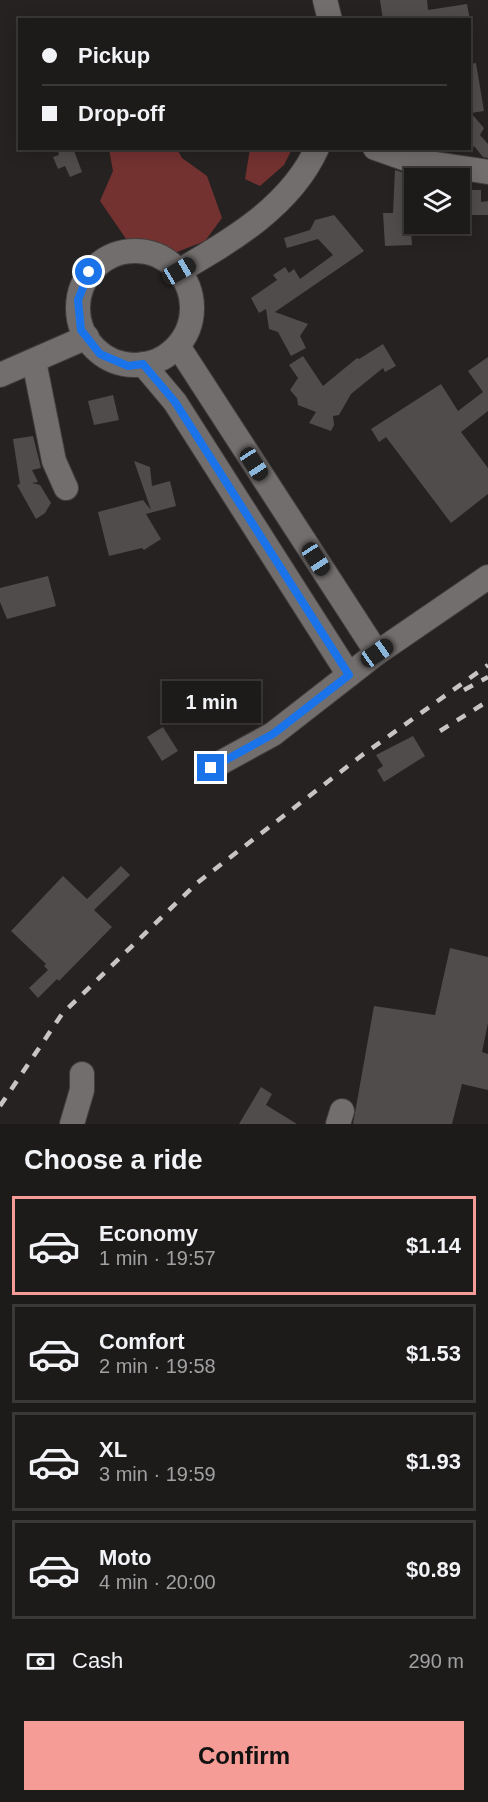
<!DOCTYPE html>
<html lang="en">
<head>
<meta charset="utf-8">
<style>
	body { margin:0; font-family:Arial,sans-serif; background:#252323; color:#f1f3f6; height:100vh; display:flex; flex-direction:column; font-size:22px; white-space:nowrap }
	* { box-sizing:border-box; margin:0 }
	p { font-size:20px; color:#a0a1a2 }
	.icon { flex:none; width:33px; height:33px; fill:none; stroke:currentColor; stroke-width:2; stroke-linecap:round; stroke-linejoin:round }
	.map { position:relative; height:1124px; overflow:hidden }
	.drawer { display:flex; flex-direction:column; background:#1d1a1a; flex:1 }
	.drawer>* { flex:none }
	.guide { position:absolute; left:18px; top:18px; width:453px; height:132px; border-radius:0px; box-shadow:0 3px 15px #0003,0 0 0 2px #3b3839; display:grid; align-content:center; height:132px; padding:0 24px; background:#1d1a1a }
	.controls { position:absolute; left:404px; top:168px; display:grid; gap:12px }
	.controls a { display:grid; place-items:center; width:66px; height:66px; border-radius:0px; background:#1d1a1a; box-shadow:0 3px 15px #0003,0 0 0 2px #3b3839; font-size:30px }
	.end { position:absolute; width:27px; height:27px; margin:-14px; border:8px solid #1a73e8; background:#fff; box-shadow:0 0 0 3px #fff }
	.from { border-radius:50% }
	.bubble { position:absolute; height:42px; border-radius:0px; background:#1d1a1a; box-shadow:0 3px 15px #0003,0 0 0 2px #3b3839; font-size:20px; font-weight:700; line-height:42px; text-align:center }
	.car { position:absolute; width:18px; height:36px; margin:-18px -9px; border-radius:8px; box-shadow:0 0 4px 2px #0007; background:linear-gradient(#222 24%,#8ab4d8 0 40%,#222 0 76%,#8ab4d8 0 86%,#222 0) }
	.guide b { display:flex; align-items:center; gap:21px; height:57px; font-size:22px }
	.guide b+b { border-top:2px solid #3b3839 }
	.guide i { width:15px; height:15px; background:#f1f3f6 }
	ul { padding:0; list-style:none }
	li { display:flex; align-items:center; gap:18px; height:99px; margin:0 12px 9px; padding:0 12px; border:3px solid #3b3839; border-radius:0px }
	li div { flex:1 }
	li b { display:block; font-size:22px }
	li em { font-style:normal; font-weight:700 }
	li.selected { border-color:#f59c96 }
	li>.icon { width:54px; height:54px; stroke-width:1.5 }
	h2 { padding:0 24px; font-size:27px; line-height:72px }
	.pay { display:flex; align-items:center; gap:15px; height:66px; padding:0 24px; font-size:22px }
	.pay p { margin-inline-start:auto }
	.button { display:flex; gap:12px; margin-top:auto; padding:12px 24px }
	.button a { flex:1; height:69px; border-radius:0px; background:#f59c96; color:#111; font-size:24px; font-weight:700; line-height:69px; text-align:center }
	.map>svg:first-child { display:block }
</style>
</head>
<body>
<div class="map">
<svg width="488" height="1124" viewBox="0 0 488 1124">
	<rect width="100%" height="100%" fill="#272222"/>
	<!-- forest -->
	<g fill="#733230">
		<path d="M109 149H177L182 158 207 176 222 218 205 241 144 265 100 201 113 171Z"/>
		<path d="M250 149 251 148 292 149 284 165 260 186 245 179Z"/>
	</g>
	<!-- building -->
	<g fill="#504c4b">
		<path d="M380 0H427L428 10 467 4 470 20H383Z"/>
		<path d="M476 63 484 111 471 113 484 128 480 135 488 144V158L483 157 474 146 470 153V64Z"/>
		<path d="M57 148H73L82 172 70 177 65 166 58 169 53 157 59 155Z"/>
		<path d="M395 170 410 175 407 192 414 191V215H410L412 245 385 246 383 213H393Z"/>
		<path d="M459 190H481V202L488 201V215H459Z"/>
		<path d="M334 215 364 251 275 312 308 324 300 336 306 348 291 356 278 332 269 329 266 309 259 313 251 298 277 280 273 275 285 267 289 273 294 269 300 279 333 255 318 239 287 248 284 238 310 230 315 220Z"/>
		<path d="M383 344 396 366 385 372 383 368 351 394 339 415 333 416 334 425 331 431 309 423 316 412 298 405 297 398 290 390 298 378 289 365 303 356 323 386 357 358 359 359Z"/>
		<path d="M488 357V411L461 432 488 468V494L451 523 386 437 379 442 371 429 441 384 458 411 483 392 468 371Z"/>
		<path d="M113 395 119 420 94 425 88 401Z"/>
		<path d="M33 436 41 468 32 470 38 482 32 483 40 485 51 503 45 513 36 519 17 485 20 484 13 439Z"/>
		<path d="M134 461 150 467 152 486 170 481 176 506 146 514 161 539 144 550 142 548 109 556 98 512 143 500 151 510Z"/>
		<path d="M48 576 56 606 7 619 0 602V588Z"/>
		<path d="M163 727 178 751 162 761 147 737Z"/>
		<path d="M413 736 425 756 384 782 377 770 383 766 376 755Z"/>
		<path d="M121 866 130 875 94 910 112 927 59 981 57 979 38 998 29 988 48 970 44 966 46 964 11 931 63 876 87 899Z"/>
		<path d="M450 948 488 957V1023L482 1052 488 1054V1090L462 1084 452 1124H353L374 1006 435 1015Z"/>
		<path d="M261 1087 272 1094 266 1105 297 1124H239Z"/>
	</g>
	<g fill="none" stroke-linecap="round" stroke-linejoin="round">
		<defs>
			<g id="minor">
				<path d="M325 0 330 20"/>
				<path d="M375 148 409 160 488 172"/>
				<circle cx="135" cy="308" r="57"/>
				<path d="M179 271C231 241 291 206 317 148"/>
				<path d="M178 346 377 653"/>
				<path d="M34 361 54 461 66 488"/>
				<path d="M143 364 175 402 349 675"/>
				<path d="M0 375 87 337"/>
				<path d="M211 768 273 734 377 653 488 577"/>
				<path d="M72 1124 82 1090V1074"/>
				<path d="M338 1124 342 1111"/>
			</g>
		</defs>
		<!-- minor casing -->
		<use href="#minor" stroke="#423e3d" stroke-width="26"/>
		<!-- minor -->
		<use href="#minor" stroke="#736e6e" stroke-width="24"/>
		<!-- rail -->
		<g stroke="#c8c4c3" stroke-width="4.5" stroke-dasharray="10 10" stroke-linecap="butt">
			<path d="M464 690 488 677"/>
			<path d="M440 731 488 701"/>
			<path d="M0 1106 62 1014 197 883 361 756 488 665"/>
		</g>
	</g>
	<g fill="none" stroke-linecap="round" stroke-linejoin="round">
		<!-- route -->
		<path stroke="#1a73e8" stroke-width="8" d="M89 272 78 300 81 330 100 354 128 366 143 364 175 402 349 675 273 734 211 768"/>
	</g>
</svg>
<div class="controls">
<a><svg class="icon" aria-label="layers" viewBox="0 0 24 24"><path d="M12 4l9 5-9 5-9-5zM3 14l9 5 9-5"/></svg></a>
</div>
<i class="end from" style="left:89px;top:272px"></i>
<i class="end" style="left:211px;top:768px"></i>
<div class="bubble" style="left:162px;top:681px;width:99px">1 min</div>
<i class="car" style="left:179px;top:271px;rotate:60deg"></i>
<i class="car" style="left:254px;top:464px;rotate:147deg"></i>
<i class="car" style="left:316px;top:559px;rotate:147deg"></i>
<i class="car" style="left:377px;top:653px;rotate:55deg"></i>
<div class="guide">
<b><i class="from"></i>Pickup</b>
<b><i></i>Drop-off</b>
</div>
</div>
<section class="drawer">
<h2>Choose a ride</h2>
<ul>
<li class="selected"><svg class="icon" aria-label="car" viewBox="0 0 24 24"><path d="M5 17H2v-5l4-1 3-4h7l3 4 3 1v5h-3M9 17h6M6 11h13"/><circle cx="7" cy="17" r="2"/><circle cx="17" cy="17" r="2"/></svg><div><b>Economy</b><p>1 min · 19:57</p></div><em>$1.14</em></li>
<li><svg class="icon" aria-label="car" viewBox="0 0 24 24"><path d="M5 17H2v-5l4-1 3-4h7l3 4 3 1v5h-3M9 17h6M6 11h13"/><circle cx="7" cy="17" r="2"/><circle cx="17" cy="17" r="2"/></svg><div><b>Comfort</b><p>2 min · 19:58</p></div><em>$1.53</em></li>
<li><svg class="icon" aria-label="car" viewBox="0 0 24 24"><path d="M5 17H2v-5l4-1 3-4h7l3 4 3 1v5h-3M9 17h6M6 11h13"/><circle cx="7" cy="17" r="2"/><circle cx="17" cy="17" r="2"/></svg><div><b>XL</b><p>3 min · 19:59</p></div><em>$1.93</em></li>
<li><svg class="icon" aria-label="car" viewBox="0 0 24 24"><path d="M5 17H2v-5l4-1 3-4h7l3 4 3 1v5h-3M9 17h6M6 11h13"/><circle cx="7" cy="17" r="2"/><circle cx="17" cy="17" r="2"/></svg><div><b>Moto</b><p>4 min · 20:00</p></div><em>$0.89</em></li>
</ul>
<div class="pay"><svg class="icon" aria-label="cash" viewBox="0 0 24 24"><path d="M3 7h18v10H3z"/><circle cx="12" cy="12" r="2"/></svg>Cash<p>290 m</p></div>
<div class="button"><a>Confirm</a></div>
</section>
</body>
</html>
